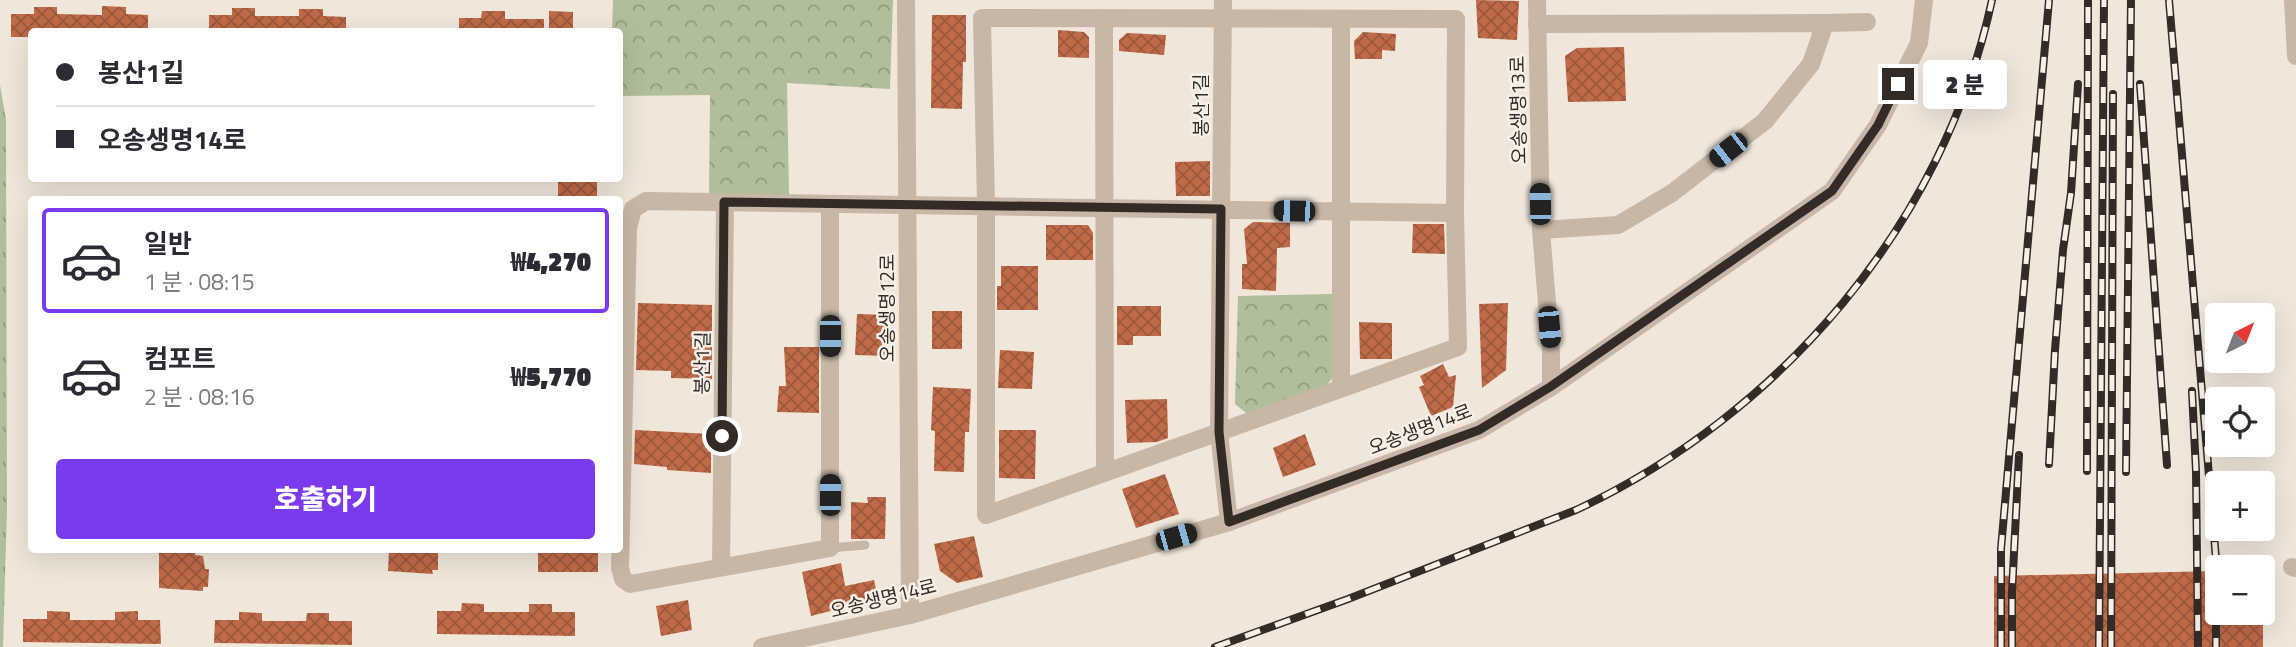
<!DOCTYPE html>
<html lang="ko">
<head>
<meta charset="utf-8">
<style>
	body { margin:0; font-family:"Titillium Web","Noto Sans KR",sans-serif; background:#f2f2f3; color:#2b2b33; height:100vh; display:flex; flex-direction:column; font-size:26px; white-space:nowrap }
	* { box-sizing:border-box; margin:0 }
	p { font-size:23px; color:#7c7c81 }
	.icon { flex:none; width:38px; height:38px; fill:none; stroke:currentColor; stroke-width:2; stroke-linecap:round; stroke-linejoin:round }
	.map { position:relative; flex:1; overflow:hidden }
	.drawer { position:absolute; left:28px; top:196px; width:595px; height:357px; display:flex; flex-direction:column; background:#fff; border-radius:7px; box-shadow:0 7px 28px #0002 }
	.drawer>* { flex:none }
	.top-card { position:absolute; left:28px; top:28px; width:595px; height:154px; border-radius:7px; box-shadow:0 7px 28px #0002; display:grid; align-content:center; height:154px; padding:0 28px; background:#fff }
	.needle { width:46px; rotate:42deg }
	.buttons { position:absolute; left:2205px; top:303px; display:grid; gap:14px }
	.buttons a { display:grid; place-items:center; width:70px; height:70px; border-radius:7px; background:#fff; box-shadow:0 7px 28px #0002; font-size:35px }
	.end { position:absolute; width:32px; height:32px; margin:-16px; border:9px solid #342b27; background:#fff; box-shadow:0 0 0 4px #fff }
	.from { border-radius:50% }
	.bubble { position:absolute; height:49px; border-radius:7px; background:#fff; box-shadow:0 7px 28px #0002; font-size:23px; font-weight:800; line-height:49px; text-align:center }
	.car { position:absolute; width:21px; height:42px; margin:-21px -10px; border-radius:9px; box-shadow:0 0 5px 2px #0007; background:linear-gradient(#222 24%,#8ab4d8 0 40%,#222 0 76%,#8ab4d8 0 86%,#222 0) }
	.top-card b { display:flex; align-items:center; gap:24px; height:66px; font-size:26px }
	.top-card b+b { border-top:2px solid #e1e1e2 }
	.top-card i { width:18px; height:18px; background:#2b2b33 }
	ul { padding:12px 0 0; list-style:none }
	li { display:flex; align-items:center; gap:21px; height:105px; margin:0 14px 10px; padding:0 14px; border:4px solid transparent; border-radius:7px }
	li div { flex:1 }
	li b { display:block; font-size:26px }
	li em { font-style:normal; font-weight:800 }
	li.on { border-color:#7c3aed }
	li>.icon { width:63px; height:63px; stroke-width:1.5 }
	.cta { display:flex; gap:14px; margin-top:auto; padding:14px 28px }
	.cta a { flex:1; height:80px; border-radius:7px; background:#7c3aed; color:#fff; font-size:28px; font-weight:800; line-height:80px; text-align:center }
	.map>svg:first-child { display:block }
</style>
</head>
<body>
<div class="map">
<svg width="2296" height="647" viewBox="0 0 2296 647">
	<defs>
		<pattern id="grass-tufts" width="24" height="20" patternUnits="userSpaceOnUse" patternTransform="scale(1.75)"><rect width="24" height="20" fill="#b1be9b"/><path d="M3 7l-1-3M5 7V3M7 7l1-3M15 17l-1-3M17 17v-4M19 17l1-3" fill="none" stroke="#919b7e"/></pattern>
		<pattern id="park-crowns" width="20" height="18" patternUnits="userSpaceOnUse" patternTransform="scale(1.75)"><rect width="20" height="18" fill="#b1be9b"/><path d="M2 6a3 3 0 1 1 6 0M12 15a3 3 0 1 1 6 0" fill="none" stroke="#919b7e"/></pattern>
		<pattern id="building-cross-hatch" width="8" height="8" patternUnits="userSpaceOnUse" patternTransform="scale(1.75)"><rect width="8" height="8" fill="#bf6a48"/><path d="M0 0l8 8M0 8l8-8" fill="none" stroke="#9c573c"/></pattern>
	</defs>
	<rect width="100%" height="100%" fill="#f0e6da"/>
	<!-- grass -->
	<path fill="url(#grass-tufts)" d="M0 85 6 120 7 508 3 647H0Z"/>
	<!-- park -->
	<g fill="url(#park-crowns)">
		<path d="M613 0H893L890 89 787 83 789 195 709 194 710 95 620 96V32H612Z"/>
		<path d="M1332 294V378L1327 385 1250 416 1235 404 1238 296Z"/>
	</g>
	<!-- building -->
	<g fill="url(#building-cross-hatch)">
		<path d="M1476 0 1519 1 1517 40 1478 38Z"/>
		<path d="M102 6 126 7V14L148 15V32H32V37H11V14H34V7H57V14L102 15Z"/>
		<path d="M232 8H255V16H299V9H323V16L346 17V32H209V15H232Z"/>
		<path d="M482 11H505V19H544V32H459V18H481Z"/>
		<path d="M549 11 573 12V32H549Z"/>
		<path d="M932 15H966V62H963L962 109 931 108Z"/>
		<path d="M1058 30 1084 32 1089 37V58L1058 57Z"/>
		<path d="M1363 32 1396 34 1395 51 1382 50V59H1355L1354 41Z"/>
		<path d="M1127 33 1166 35 1164 55 1119 51V40Z"/>
		<path d="M1624 47 1626 101 1568 102 1565 56 1577 48Z"/>
		<path d="M1210 161V196H1176L1175 162Z"/>
		<path d="M558 178H597V198L558 197Z"/>
		<path d="M1253 222 1290 223V247L1277 248 1276 291 1242 289V264H1247L1244 229Z"/>
		<path d="M1413 224H1444L1445 254 1412 253Z"/>
		<path d="M1046 225H1088L1093 233V260H1046Z"/>
		<path d="M1001 266H1038V310H997V286H1001Z"/>
		<path d="M638 303 712 305V379L671 378V371L636 370Z"/>
		<path d="M1508 303 1506 370 1482 388 1479 304Z"/>
		<path d="M1117 306H1161V336H1133V345H1117Z"/>
		<rect x="932" y="311" width="30" height="38"/>
		<path d="M857 314 889 315 888 356 855 355Z"/>
		<path d="M1359 322 1392 323V359H1360Z"/>
		<path d="M784 347H819V413L777 412 779 386H786Z"/>
		<path d="M1000 350 1034 352 1032 389 998 388Z"/>
		<path d="M1443 364 1449 377 1456 375 1453 407 1431 416 1419 387 1424 385 1420 376Z"/>
		<path d="M933 387 971 389 969 432H965L964 472 934 471 935 431 931 430Z"/>
		<path d="M1167 399 1168 438 1157 442 1127 443 1125 400Z"/>
		<path d="M635 430 711 434V473L667 470V467L634 464Z"/>
		<path d="M999 430H1036L1035 479 999 478Z"/>
		<path d="M1305 434 1316 465 1283 477 1273 448Z"/>
		<path d="M1165 474 1179 514 1136 528 1122 489Z"/>
		<path d="M867 497H886L885 539H851V502L868 503Z"/>
		<path d="M974 536 983 577 957 583 940 571 934 544Z"/>
		<path d="M159 550H196L195 555 203 556 205 569H209L208 587H203V591L159 588Z"/>
		<path d="M389 550H435V552H438V570H432L433 574 388 571Z"/>
		<rect x="538" y="550" width="60" height="22"/>
		<path d="M841 563 845 586 874 580 878 598 849 603 850 606 811 616 802 572Z"/>
		<path d="M2217 571V612H2263V647H1994V576Z"/>
		<path d="M688 600 692 630 661 636 656 606Z"/>
		<path d="M462 603 484 604V612H529V604H552V612H575V636L437 634V611H461Z"/>
		<path d="M47 611 70 612V620H115V612L138 611V620H160L161 644 23 642V619H47Z"/>
		<path d="M239 612 262 613V621H306L307 613H329V621H352V645L214 643 215 620H239Z"/>
	</g>
	<g fill="none" stroke-linecap="round" stroke-linejoin="round">
		<!-- service -->
		<path stroke="#c7b7a6" stroke-width="9" d="M830 548 865 545"/>
		<!-- minor -->
		<g stroke="#c7b7a6" stroke-width="18">
			<path d="M1223 0 1219 432 1229 522"/>
			<path d="M1537 0 1541 230 1551 352V387"/>
			<path d="M2293 0 2296 56"/>
			<path d="M982 18 1456 19 1455 213 1458 347 986 515V206Z"/>
			<path d="M1104 18 1105 472"/>
			<path d="M1341 19V388"/>
			<path d="M1825 23 1867 22"/>
			<path d="M1537 24 1825 23 1811 64 1765 121 1672 193 1618 225 1541 230"/>
			<path d="M830 204V548L630 584 623 579 620 568 628 228 633 209 646 201C916 205 1185 210 1455 213"/>
			<path d="M721 566 725 202"/>
		</g>
		<!-- tertiary -->
		<g stroke="#c7b7a6" stroke-width="18">
			<path d="M906 0 910 615"/>
			<path d="M2292 567 2296 568"/>
			<path d="M762 647 910 615 1229 522 1479 430 1551 387 1832 191 1878 125 1919 43 1924 0"/>
		</g>
		<defs>
			<g id="rail">
				<path d="M2169 0 2216 559V647"/>
				<path d="M2140 84 2167 465"/>
				<path d="M2192 391 2196 471 2198 647"/>
				<path d="M2049 464 2055 350 2063 250 2071 193 2078 84"/>
				<path d="M2087 471 2088 0"/>
				<path d="M2126 472 2131 0"/>
				<path d="M1215 647 1348 599 1576 510C1781 414 1944 224 1992 0"/>
				<path d="M2001 647V549L2049 0"/>
				<path d="M2012 647V592L2019 455"/>
				<path d="M2099 647 2104 0"/>
				<path d="M2111 647 2113 94"/>
			</g>
		</defs>
		<!-- rail casing -->
		<use href="#rail" stroke="#342b27" stroke-width="8"/>
		<!-- rail -->
		<use href="#rail" stroke="#f8f0e6" stroke-width="5" stroke-dasharray="16" stroke-linecap="butt"/>
	</g>
	<g fill="none" stroke-linecap="round" stroke-linejoin="round">
		<!-- route -->
		<path stroke="#342b27" stroke-width="9" d="M722 436 724 202 1221 209 1219 432 1229 522 1479 430 1550 387 1832 191 1878 125 1898 84"/>
	</g>
	<g text-anchor="middle" stroke-width="5" stroke-linejoin="round" paint-order="stroke">
		<!-- street labels -->
		<g font-size="19" fill="#342b27" stroke="#f8f0e6">
			<text transform="translate(1201 105) rotate(-90)" y="7">봉산1길</text>
			<text transform="translate(1518 110) rotate(-91)" y="7">오송생명13로</text>
			<text transform="translate(887 308) rotate(-90)" y="7">오송생명12로</text>
			<text transform="translate(702 363) rotate(-89)" y="7">봉산1길</text>
			<text transform="translate(1420 429) rotate(-21)" y="7">오송생명14로</text>
			<text transform="translate(883 598) rotate(-14)" y="7">오송생명14로</text>
		</g>
	</g>
</svg>
<div class="buttons">
<a><svg class="needle" viewBox="-14 -14 28 28"><path d="M0-13l5 13h-10z" fill="#e53935"/><path d="M0 13l5-13h-10z" fill="#7c7c81"/></svg></a>
<a><svg class="icon" aria-label="locate" viewBox="0 0 24 24"><circle cx="12" cy="12" r="6"/><path d="M12 2v4M12 18v4M2 12h4M18 12h4"/></svg></a>
<a>+</a>
<a>−</a>
</div>
<i class="end from" style="left:722px;top:436px"></i>
<i class="end" style="left:1898px;top:84px"></i>
<div class="bubble" style="left:1923px;top:60px;width:84px">2 분</div>
<i class="car" style="left:1728px;top:150px;rotate:232deg"></i>
<i class="car" style="left:1540px;top:204px;rotate:359deg"></i>
<i class="car" style="left:1294px;top:211px;rotate:271deg"></i>
<i class="car" style="left:1549px;top:327px;rotate:175deg"></i>
<i class="car" style="left:830px;top:336px;rotate:180deg"></i>
<i class="car" style="left:830px;top:495px;rotate:0deg"></i>
<i class="car" style="left:1176px;top:537px;rotate:74deg"></i>
<div class="top-card">
<b><i class="from"></i>봉산1길</b>
<b><i></i>오송생명14로</b>
</div>
<section class="drawer">
<ul>
<li class="on"><svg class="icon" aria-label="car" viewBox="0 0 24 24"><path d="M5 17H2v-5l4-1 3-4h7l3 4 3 1v5h-3M9 17h6M6 11h13"/><circle cx="7" cy="17" r="2"/><circle cx="17" cy="17" r="2"/></svg><div><b>일반</b><p>1 분 · 08:15</p></div><em>₩4,270</em></li>
<li><svg class="icon" aria-label="car" viewBox="0 0 24 24"><path d="M5 17H2v-5l4-1 3-4h7l3 4 3 1v5h-3M9 17h6M6 11h13"/><circle cx="7" cy="17" r="2"/><circle cx="17" cy="17" r="2"/></svg><div><b>컴포트</b><p>2 분 · 08:16</p></div><em>₩5,770</em></li>
</ul>
<div class="cta"><a>호출하기</a></div>
</section>
</div>
</body>
</html>
